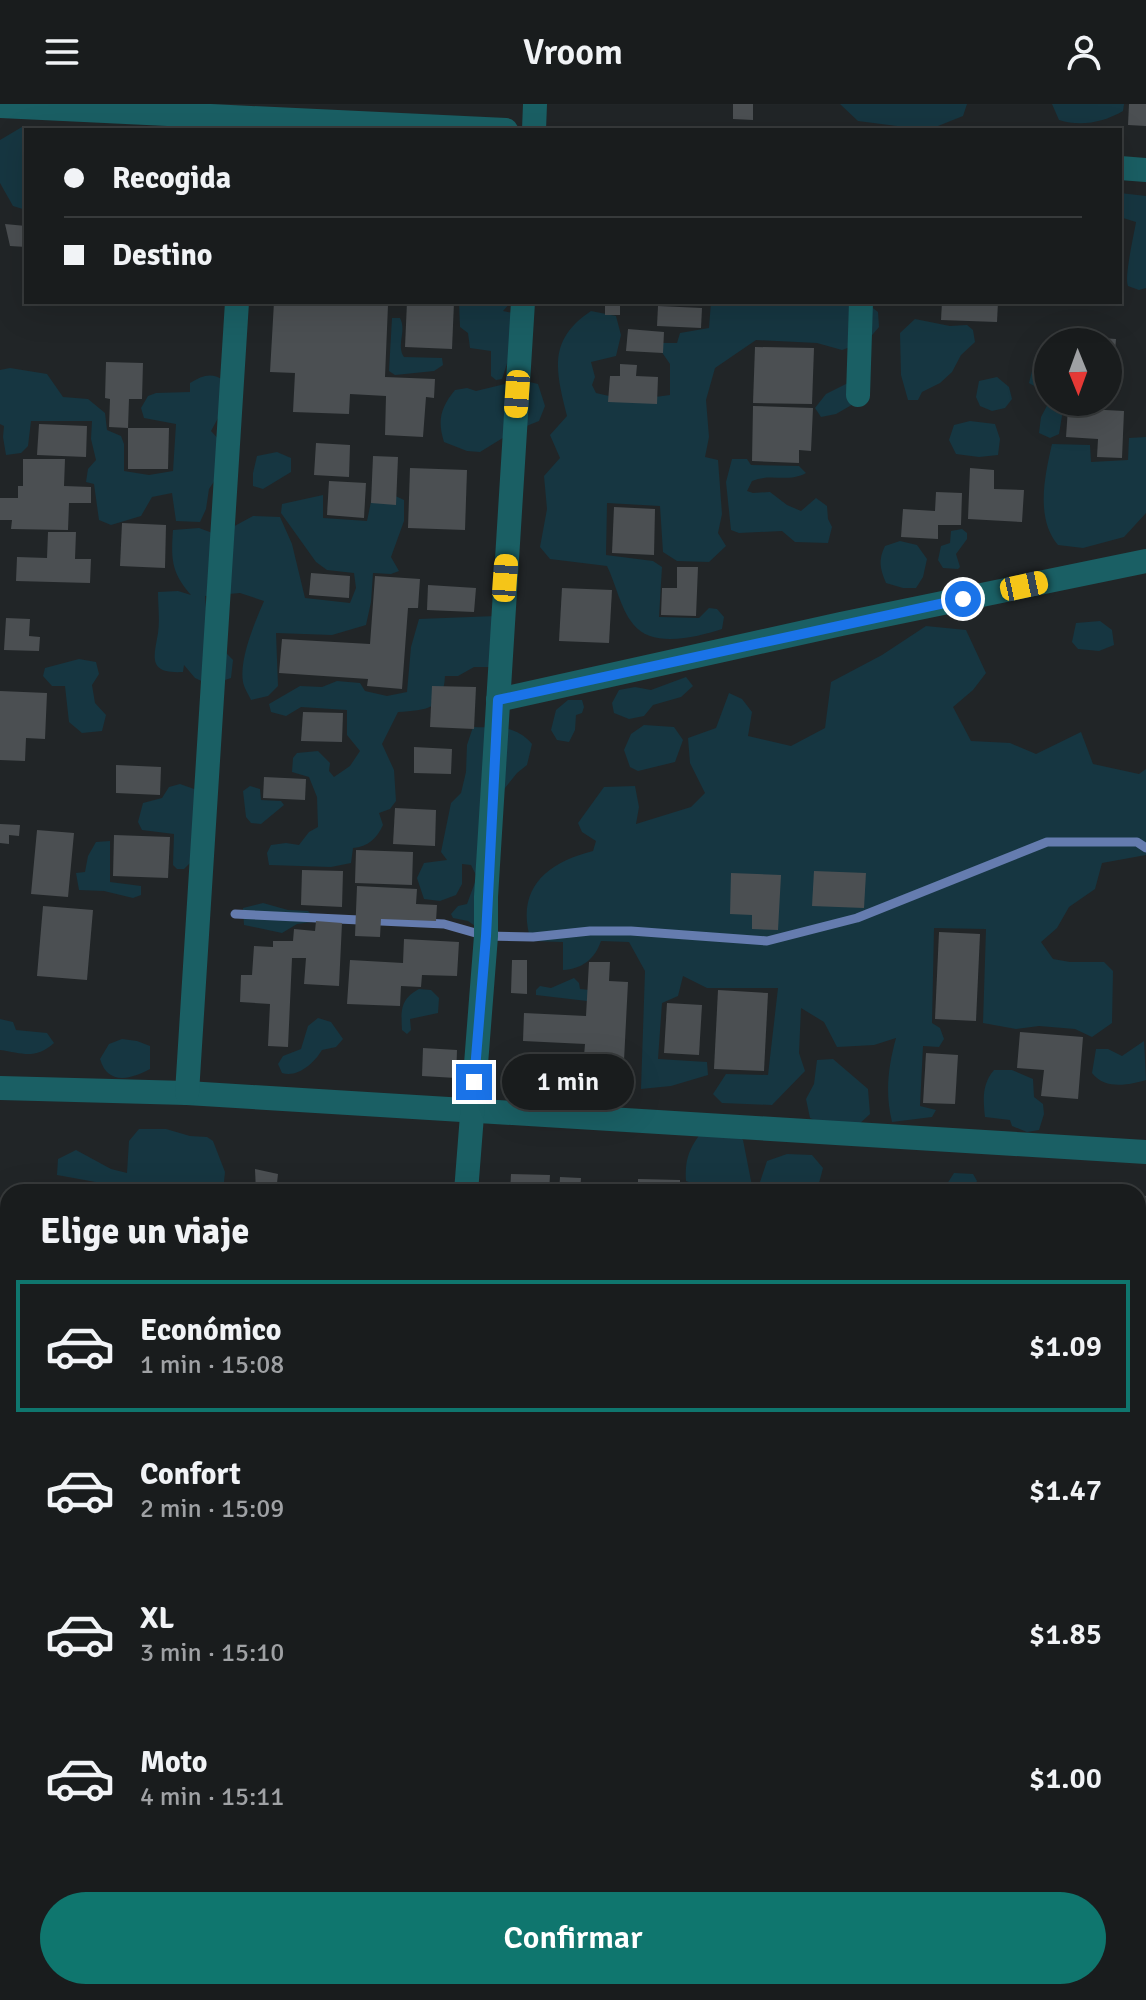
<!DOCTYPE html>
<html lang="es">
<head>
<meta charset="utf-8">
<style>
	body { margin:0; font-family:Signika,sans-serif; background:#222526; color:#f1f3f6; height:100vh; display:flex; flex-direction:column; font-size:30px; white-space:nowrap }
	* { box-sizing:border-box; margin:0 }
	p { font-size:26px; color:#9fa1a4 }
	.icon { flex:none; width:44px; height:44px; fill:none; stroke:currentColor; stroke-width:2; stroke-linecap:round; stroke-linejoin:round }
	.map { position:relative; flex:1; overflow:hidden }
	.drawer { position:absolute; left:0px; top:1080px; width:1146px; height:816px; display:flex; flex-direction:column; background:#191c1d; border-radius:24px 24px 0 0; box-shadow:0 8px 32px #0002,0 0 0 2px #373a3b }
	.drawer>* { flex:none }
	.hud { position:absolute; left:24px; top:24px; width:1098px; height:176px; border-radius:0px; box-shadow:0 8px 32px #0002,0 0 0 2px #373a3b; display:grid; align-content:center; height:176px; padding:0 40px; background:#191c1d }
	.needle { width:52px; rotate:179deg }
	.controls { position:absolute; left:1034px; top:224px; display:grid; gap:16px }
	.controls a { display:grid; place-items:center; width:88px; height:88px; border-radius:50%; background:#191c1d; box-shadow:0 8px 32px #0002,0 0 0 2px #373a3b; font-size:40px }
	.end { position:absolute; width:36px; height:36px; margin:-18px; border:10px solid #1a73e8; background:#fff; box-shadow:0 0 0 4px #fff }
	.from { border-radius:50% }
	.bubble { position:absolute; height:56px; border-radius:28px; background:#191c1d; box-shadow:0 8px 32px #0002,0 0 0 2px #373a3b; font-size:26px; font-weight:600; line-height:56px; text-align:center }
	.car { position:absolute; width:24px; height:48px; margin:-24px -12px; border-radius:10px; box-shadow:0 0 6px 2px #0007; background:linear-gradient(#f5c518 24%,#345 0 40%,#f5c518 0 76%,#345 0 86%,#f5c518 0) }
	.hud b { display:flex; align-items:center; gap:28px; height:76px; font-size:30px }
	.hud b+b { border-top:2px solid #373a3b }
	.hud i { width:20px; height:20px; background:#f1f3f6 }
	ul { padding:0; list-style:none }
	li { display:flex; align-items:center; gap:24px; height:132px; margin:0 16px 12px; padding:0 24px; border:4px solid transparent; border-radius:0px }
	li div { flex:1 }
	li b { display:block; font-size:30px }
	li em { font-style:normal; font-weight:600 }
	li.active { border-color:#0f766e }
	li>.icon { width:72px; height:72px; stroke-width:1.5 }
	h2 { padding:0 40px; font-size:36px; line-height:96px }
	.action { display:flex; gap:16px; margin-top:auto; padding:16px 40px }
	.action a { flex:1; height:92px; border-radius:48px; background:#0f766e; color:#fff; font-size:32px; font-weight:600; line-height:92px; text-align:center }
	header { display:flex; justify-content:space-between; align-items:center; height:104px; padding:0 40px; background:#191c1d; font-size:36px; font-weight:600 }
	.map>svg:first-child { display:block }
</style>
</head>
<body>
<header><svg class="icon" aria-label="menu" viewBox="0 0 24 24"><path d="M4 6h16M4 12h16M4 18h16"/></svg>Vroom<svg class="icon" aria-label="person" viewBox="0 0 24 24"><circle cx="12" cy="8" r="4"/><path d="M4 21q1-7 8-7t8 7"/></svg></header>
<div class="map">
<svg width="1146" height="1896" viewBox="0 0 1146 1896">
	<rect width="100%" height="100%" fill="#212527"/>
	<!-- green -->
	<g fill="#163641">
		<path d="M840 0H967L963 12 928 26 858 17Z"/>
		<path d="M1052 0H1124L1123 7C1104 18 1081 23 1059 16Z"/>
		<path d="M22 23 60 26H26V106L13 102 0 79V36Z"/>
		<path d="M1120 89 1146 92V184L1139 186 1128 182C1124 173 1134 131 1136 118L1120 113Z"/>
		<path d="M459 198H511L503 207 523 211 502 275 496 276 491 272V247L470 244 468 229 460 223Z"/>
		<path d="M711 198H865L878 208 879 223 867 237 842 246 817 239 756 236 715 264 706 296 709 333 705 353 718 356 722 410 718 429 726 442 709 458 677 457 663 448 660 402 607 399 606 451 653 457 662 463 659 513 699 514 709 504 717 505 724 513 722 525C697 533 652 545 633 520 620 504 616 480 607 462L550 455 540 443 547 405 544 372 560 354 550 331 567 312C556 268 547 236 591 207L616 212 621 231 616 252 591 258 595 273 592 281 596 289C621 296 644 295 670 291V260L661 247 662 239H677L680 229 709 224Z"/>
		<path d="M392 214H400C407 227 396 241 404 253L442 254 443 261 434 267 395 271 389 267Z"/>
		<path d="M915 215 950 222 967 221 973 226 975 238 961 251 952 268 940 279 922 288 918 296H908L901 271 900 229Z"/>
		<path d="M1042 257H1048V290L1029 279 1032 267Z"/>
		<path d="M10 264 47 270 63 293 88 295 105 309 107 326 121 332 124 340V367L149 371 173 367 176 320 144 314 141 304 148 292 156 289 190 288V279C202 272 211 268 223 276L224 303 211 327 221 338 217 373 209 385 206 405 200 418 176 417 172 389 152 393 141 412 111 421 99 416 94 380 86 378 88 365 96 356 91 335 92 317H31L28 342 21 349 6 351 3 333 4 322 0 320V266Z"/>
		<path d="M997 273 1009 283 1012 295 1005 304 992 307 980 302 976 293 979 277Z"/>
		<path d="M521 276 538 280 545 302 539 317 514 327 480 348 467 347 444 338C437 316 441 303 455 286L467 284 476 287Z"/>
		<path d="M846 280 861 281 862 295 836 310 821 313 815 304 826 290Z"/>
		<path d="M1049 298H1088L1064 300 1059 330 1050 334 1039 329 1041 313Z"/>
		<path d="M970 317 995 320 1000 335 998 351 979 353 956 350 949 336 954 321Z"/>
		<path d="M1146 333V409L1124 433 1083 444 1058 441C1035 414 1045 371 1052 340L1090 341 1091 358 1128 356 1129 334Z"/>
		<path d="M277 348 291 354V368L263 385 253 382V369L257 352Z"/>
		<path d="M732 355H747L751 361 799 362 806 369C788 379 770 369 752 377L747 387 753 389 770 388 787 401 801 407 816 394 827 402 828 415 832 423 828 439 795 438 782 427 739 429 731 426 726 378Z"/>
		<path d="M389 389 404 396V417L391 453 399 467 391 470 373 469 371 498 366 521 332 531 276 529 278 582 268 592 251 596C249 591 244 584 243 578 239 555 255 518 264 497L240 489 205 492C206 517 215 539 233 556L231 574 210 581 195 574 184 561 183 568C147 570 154 553 158 529 160 516 158 501 158 488L178 487 191 491C171 468 171 455 173 426L199 424 218 431 253 412 280 413 292 440 305 494 350 499 356 484 354 469 327 466 316 458 281 409 282 400 323 391V414L367 417 372 393Z"/>
		<path d="M962 425 967 429V435L956 450 960 463 958 465 943 464 938 456 941 442 950 439 951 427Z"/>
		<path d="M900 437 917 441 927 455 923 473 916 484H903L886 479C880 465 878 456 885 442Z"/>
		<path d="M496 512 502 563H474L458 572H445C443 606 427 606 398 608L382 640 394 666 396 697 390 705 379 709 383 721C377 734 368 743 353 744L351 759 331 763 269 761 267 749 271 741 286 739 299 741 309 728 318 723 317 693 309 673 292 668 293 654 297 649 318 647 330 659 329 667 334 673 350 662 360 647 347 631V606L301 603 286 612 271 608 269 600 300 582 322 583 337 577 360 579 365 587 387 592 407 588 411 543 419 515Z"/>
		<path d="M1100 517 1112 526 1114 541 1099 547 1078 545 1072 538 1076 519Z"/>
		<path d="M926 522 966 526 986 569 973 586 953 603 971 637 1010 639 1036 650 1081 628 1093 660 1139 670 1146 665V751L1102 759 1095 785 1069 803 1057 824 1041 838 1053 855 1070 858H1104L1113 867 1112 919 1092 933 1075 925 1039 922 1016 925 983 919 986 825 934 824 932 919 940 924 944 935 939 943 923 942 920 1002 936 1006 932 1013 892 1018C885 989 888 963 896 934L874 941 837 943 824 918 801 904 799 949 805 967 772 1001 722 999 713 990 726 970 768 971 778 884H707L683 872 678 892 662 899 658 955 707 958 708 971 671 982 641 985 645 867 629 838 601 837C595 855 582 865 563 866V838L531 837C515 786 545 759 593 747L596 737 582 728 578 719 604 683 635 682 639 703 636 720 691 703 705 689 690 659 688 634 716 624 729 589 742 595 752 608 748 632 791 642 825 624 831 578 882 551Z"/>
		<path d="M79 555 96 558 99 570 92 581 95 599 106 611 102 627 82 629 69 618 65 582H52L43 572 45 564Z"/>
		<path d="M686 573 693 582 681 593 653 601 644 612 629 615 614 609 612 599 619 586 635 583 651 586Z"/>
		<path d="M568 596H582L584 603 582 609 576 611 575 626 569 638 557 636 551 626 556 606Z"/>
		<path d="M644 621 674 623 683 636 675 658 638 667 630 663 624 646 631 630Z"/>
		<path d="M473 623C496 624 515 620 532 640L527 661 517 669 497 694 475 822 468 817 453 814 451 810 458 802 467 800 477 773 471 761 462 760V780L456 791 440 797 424 795 417 774 424 759 447 756 441 748 451 699 461 689 466 668 467 641Z"/>
		<path d="M180 680 197 686 192 757 184 765H177L173 761 174 730 142 726 138 718 143 699 162 694 169 683Z"/>
		<path d="M250 682 260 685 261 696 281 697 284 701 261 720 251 719 246 713 243 687Z"/>
		<path d="M110 737V778L141 782V791L133 794 104 787 79 786 76 769 85 768 88 752 96 738Z"/>
		<path d="M263 799 288 806 308 807 313 812 312 818 297 820 282 829 244 821 243 804Z"/>
		<path d="M574 874 579 879 580 885 590 886 587 897 536 891V886L540 882 551 884Z"/>
		<path d="M419 885 431 886 439 894 438 909 410 915 411 926 407 930 402 926C401 907 400 895 419 885Z"/>
		<path d="M318 914 331 918 343 935 336 943 322 946C314 959 298 974 282 969L278 960 283 952 301 945 308 922Z"/>
		<path d="M0 915 13 918 16 926 47 929 54 939C35 956 22 949 0 946Z"/>
		<path d="M122 935 137 937 150 942V965C131 975 108 982 100 955L109 940Z"/>
		<path d="M1144 937 1146 976C1129 981 1105 986 1092 969L1096 945H1108L1122 952Z"/>
		<path d="M833 955 868 985 870 1010 858 1021H825L810 1014 806 995 814 980 817 956Z"/>
		<path d="M994 966H1012L1033 975 1034 993 1043 1000 1044 1010 1039 1026 1027 1028 1012 1022 1010 1016 985 1013C983 995 982 980 994 966Z"/>
		<path d="M139 1025H166L190 1032 207 1033 213 1037 225 1068 223 1088H133L112 1081 57 1071 58 1055 76 1046 111 1065 127 1069 129 1037Z"/>
		<path d="M732 1025 743 1036 752 1082 740 1088C724 1077 704 1084 686 1077 685 1057 688 1046 701 1029Z"/>
		<path d="M787 1050 812 1051 823 1064 818 1083 813 1088H768L760 1078 767 1057Z"/>
		<path d="M954 1069 973 1070 977 1077 970 1088H946L947 1080Z"/>
		<path d="M0 1688 8 1689V1888H196L198 1896H0Z"/>
		<path d="M475 1888H539L531 1895 479 1896Z"/>
		<path d="M640 1888H686L685 1896H631Z"/>
	</g>
	<g fill="none" stroke-linecap="round" stroke-linejoin="round">
		<!-- stream -->
		<path stroke="#657caf" stroke-width="9" d="M235 810 444 820 486 832 533 833 590 827H631L767 837 857 814 1047 738H1137L1146 744"/>
	</g>
	<!-- building -->
	<g fill="#4b4f52">
		<path d="M733 0H753V16L733 15Z"/>
		<path d="M1129 0H1146V22L1128 21Z"/>
		<path d="M5 120 26 122V143L10 142Z"/>
		<path d="M274 198 388 201 385 273 435 275 434 294 426 293 423 333 385 331 386 292 350 290 349 310 293 308 295 269 270 268Z"/>
		<path d="M407 198H454L452 245 405 243Z"/>
		<rect x="605" y="198" width="15" height="13"/>
		<path d="M942 198H998L997 218 941 216Z"/>
		<path d="M658 202 702 204 701 224 657 222Z"/>
		<path d="M628 225 664 228 663 249 626 247Z"/>
		<path d="M1056 231 1116 235 1113 271 1108 270V238H1055Z"/>
		<path d="M755 243 814 244 812 300 753 299Z"/>
		<path d="M106 258 143 259 142 295H129L128 324 109 323 110 295 105 294Z"/>
		<path d="M620 260 637 261 636 272 658 273 657 300 608 298 610 272H620Z"/>
		<path d="M753 302 813 304 811 347 799 346V359L752 357Z"/>
		<path d="M1068 304 1124 307 1122 354 1097 353 1098 335 1066 333Z"/>
		<path d="M39 320 87 322 86 353 37 351Z"/>
		<path d="M128 324H169L168 365H128Z"/>
		<path d="M316 339 350 341 349 373 314 371Z"/>
		<path d="M373 352 398 353 396 401 371 399Z"/>
		<path d="M23 355H65L64 382 91 383V399H69L68 426 11 425 12 416H0V394H18V382H23Z"/>
		<path d="M410 364 467 366 465 426 408 424Z"/>
		<path d="M970 364 994 366V385L1024 386 1022 418 968 415Z"/>
		<path d="M329 377 366 379 364 414 327 411Z"/>
		<path d="M936 388 962 389 961 421H938V435L901 433 903 405 935 407Z"/>
		<path d="M614 403 655 405 654 451 612 449Z"/>
		<path d="M122 419 166 421 165 464 120 462Z"/>
		<path d="M48 428H76L75 455H91L90 479 16 477 17 453 47 454Z"/>
		<path d="M677 463H698L696 512 661 511 662 484H677Z"/>
		<path d="M311 469 350 472 349 494 309 491Z"/>
		<path d="M375 472 420 475 418 504H408L402 585 367 582 368 575 279 569 282 535 370 540Z"/>
		<path d="M428 481 476 484 474 508 427 506Z"/>
		<path d="M562 484 612 486 609 539 559 537Z"/>
		<path d="M6 514 30 515 29 532 40 533 39 547 4 546Z"/>
		<path d="M432 582 476 583 474 625 430 623Z"/>
		<path d="M0 587 47 589 45 635 26 634 25 657 0 656Z"/>
		<path d="M303 608 343 609 342 638 301 637Z"/>
		<path d="M414 643 452 645 451 670 414 669Z"/>
		<path d="M116 661 161 663 160 691 116 689Z"/>
		<path d="M264 673 306 675 305 696 263 694Z"/>
		<path d="M395 704 436 706 435 742 393 740Z"/>
		<path d="M0 720 20 721 19 732 9 731V740L0 739Z"/>
		<path d="M37 726 74 729 68 793 31 790Z"/>
		<path d="M114 731 170 733 168 774 113 772Z"/>
		<path d="M356 746 413 748 412 781 355 779Z"/>
		<path d="M302 766 343 767 342 803 301 801Z"/>
		<path d="M814 767 866 769 864 804 812 802Z"/>
		<path d="M731 769 781 771 778 826 752 825V811L730 810Z"/>
		<path d="M357 782 417 785 416 800 437 801 436 817 381 815 380 833 355 832Z"/>
		<path d="M43 802 93 806 87 876 37 872Z"/>
		<path d="M316 817 342 819 339 882 304 880 306 854H292L288 943 268 942 270 900 240 898 241 871H252L254 842 273 843V837H293L294 825 315 827Z"/>
		<path d="M939 828 980 830 976 917 935 915Z"/>
		<path d="M404 835 459 838 457 872 422 871 421 883 401 882 400 902 347 900 350 856 403 859Z"/>
		<path d="M512 856H527V890L511 889Z"/>
		<path d="M589 858H610L609 877 628 878 622 996 515 990 516 969 557 971 558 951 584 952 585 940 523 937 524 909 586 912Z"/>
		<path d="M718 886 768 889 764 967 714 965Z"/>
		<path d="M667 899 702 901 699 951 664 949Z"/>
		<path d="M1020 928 1083 933 1078 995 1041 992 1044 966 1017 964Z"/>
		<path d="M423 944 457 946 456 974 422 972Z"/>
		<path d="M926 949 958 951 955 1000 923 999Z"/>
		<path d="M255 1065 278 1070 276 1088H256Z"/>
		<path d="M511 1070 550 1071 549 1088H510Z"/>
		<path d="M560 1073 581 1074 580 1088H559Z"/>
		<path d="M638 1075 680 1076V1088H638Z"/>
		<path d="M1138 1091 1146 1092V1168L1138 1167Z"/>
		<path d="M0 1147 8 1148V1194L0 1193Z"/>
		<path d="M1138 1231H1146V1266L1138 1265Z"/>
		<path d="M0 1236 8 1237V1305L0 1303Z"/>
		<path d="M1138 1494 1146 1495V1560L1138 1559Z"/>
		<path d="M1138 1779H1146V1896H1056V1888H1138Z"/>
		<rect x="230" y="1888" width="50" height="8"/>
		<path d="M289 1888H387V1896H288Z"/>
		<path d="M585 1888H611L610 1896H585Z"/>
		<rect x="822" y="1888" width="34" height="8"/>
		<path d="M957 1888 1021 1889V1896H957Z"/>
		<path d="M694 1891 771 1893V1896H694Z"/>
	</g>
	<g fill="none" stroke-linecap="round" stroke-linejoin="round">
		<!-- minor -->
		<g stroke="#1a5f64" stroke-width="24">
			<path d="M0 2 506 26"/>
			<path d="M534 26 535 0"/>
			<path d="M1120 64 1146 66"/>
			<path d="M858 291 861 198"/>
			<path d="M498 596 841 520 1146 457"/>
			<path d="M0 984 187 989 1146 1048"/>
			<path d="M187 989 237 198"/>
			<path d="M466 1088 486 832V793L523 198"/>
			<path d="M0 1330 8 1331"/>
			<path d="M1138 1404H1146"/>
			<path d="M0 1679H8"/>
			<path d="M1138 1736 1146 1737"/>
			<path d="M419 1896V1888"/>
		</g>
	</g>
	<g fill="none" stroke-linecap="round" stroke-linejoin="round">
		<!-- route -->
		<path stroke="#1a73e8" stroke-width="10" d="M474 978 486 832 498 596 963 495"/>
	</g>
</svg>
<div class="controls">
<a><svg class="needle" viewBox="-14 -14 28 28"><path d="M0-13l5 13h-10z" fill="#e53935"/><path d="M0 13l5-13h-10z" fill="#9fa1a4"/></svg></a>
</div>
<i class="end from" style="left:963px;top:495px"></i>
<i class="end" style="left:474px;top:978px"></i>
<div class="bubble" style="left:502px;top:950px;width:132px">1 min</div>
<i class="car" style="left:517px;top:290px;rotate:184deg"></i>
<i class="car" style="left:505px;top:474px;rotate:4deg"></i>
<i class="car" style="left:1024px;top:482px;rotate:78deg"></i>
<div class="hud">
<b><i class="from"></i>Recogida</b>
<b><i></i>Destino</b>
</div>
<section class="drawer">
<h2>Elige un viaje</h2>
<ul>
<li class="active"><svg class="icon" aria-label="car" viewBox="0 0 24 24"><path d="M5 17H2v-5l4-1 3-4h7l3 4 3 1v5h-3M9 17h6M6 11h13"/><circle cx="7" cy="17" r="2"/><circle cx="17" cy="17" r="2"/></svg><div><b>Económico</b><p>1 min · 15:08</p></div><em>$1.09</em></li>
<li><svg class="icon" aria-label="car" viewBox="0 0 24 24"><path d="M5 17H2v-5l4-1 3-4h7l3 4 3 1v5h-3M9 17h6M6 11h13"/><circle cx="7" cy="17" r="2"/><circle cx="17" cy="17" r="2"/></svg><div><b>Confort</b><p>2 min · 15:09</p></div><em>$1.47</em></li>
<li><svg class="icon" aria-label="car" viewBox="0 0 24 24"><path d="M5 17H2v-5l4-1 3-4h7l3 4 3 1v5h-3M9 17h6M6 11h13"/><circle cx="7" cy="17" r="2"/><circle cx="17" cy="17" r="2"/></svg><div><b>XL</b><p>3 min · 15:10</p></div><em>$1.85</em></li>
<li><svg class="icon" aria-label="car" viewBox="0 0 24 24"><path d="M5 17H2v-5l4-1 3-4h7l3 4 3 1v5h-3M9 17h6M6 11h13"/><circle cx="7" cy="17" r="2"/><circle cx="17" cy="17" r="2"/></svg><div><b>Moto</b><p>4 min · 15:11</p></div><em>$1.00</em></li>
</ul>
<div class="action"><a>Confirmar</a></div>
</section>
</div>
</body>
</html>
